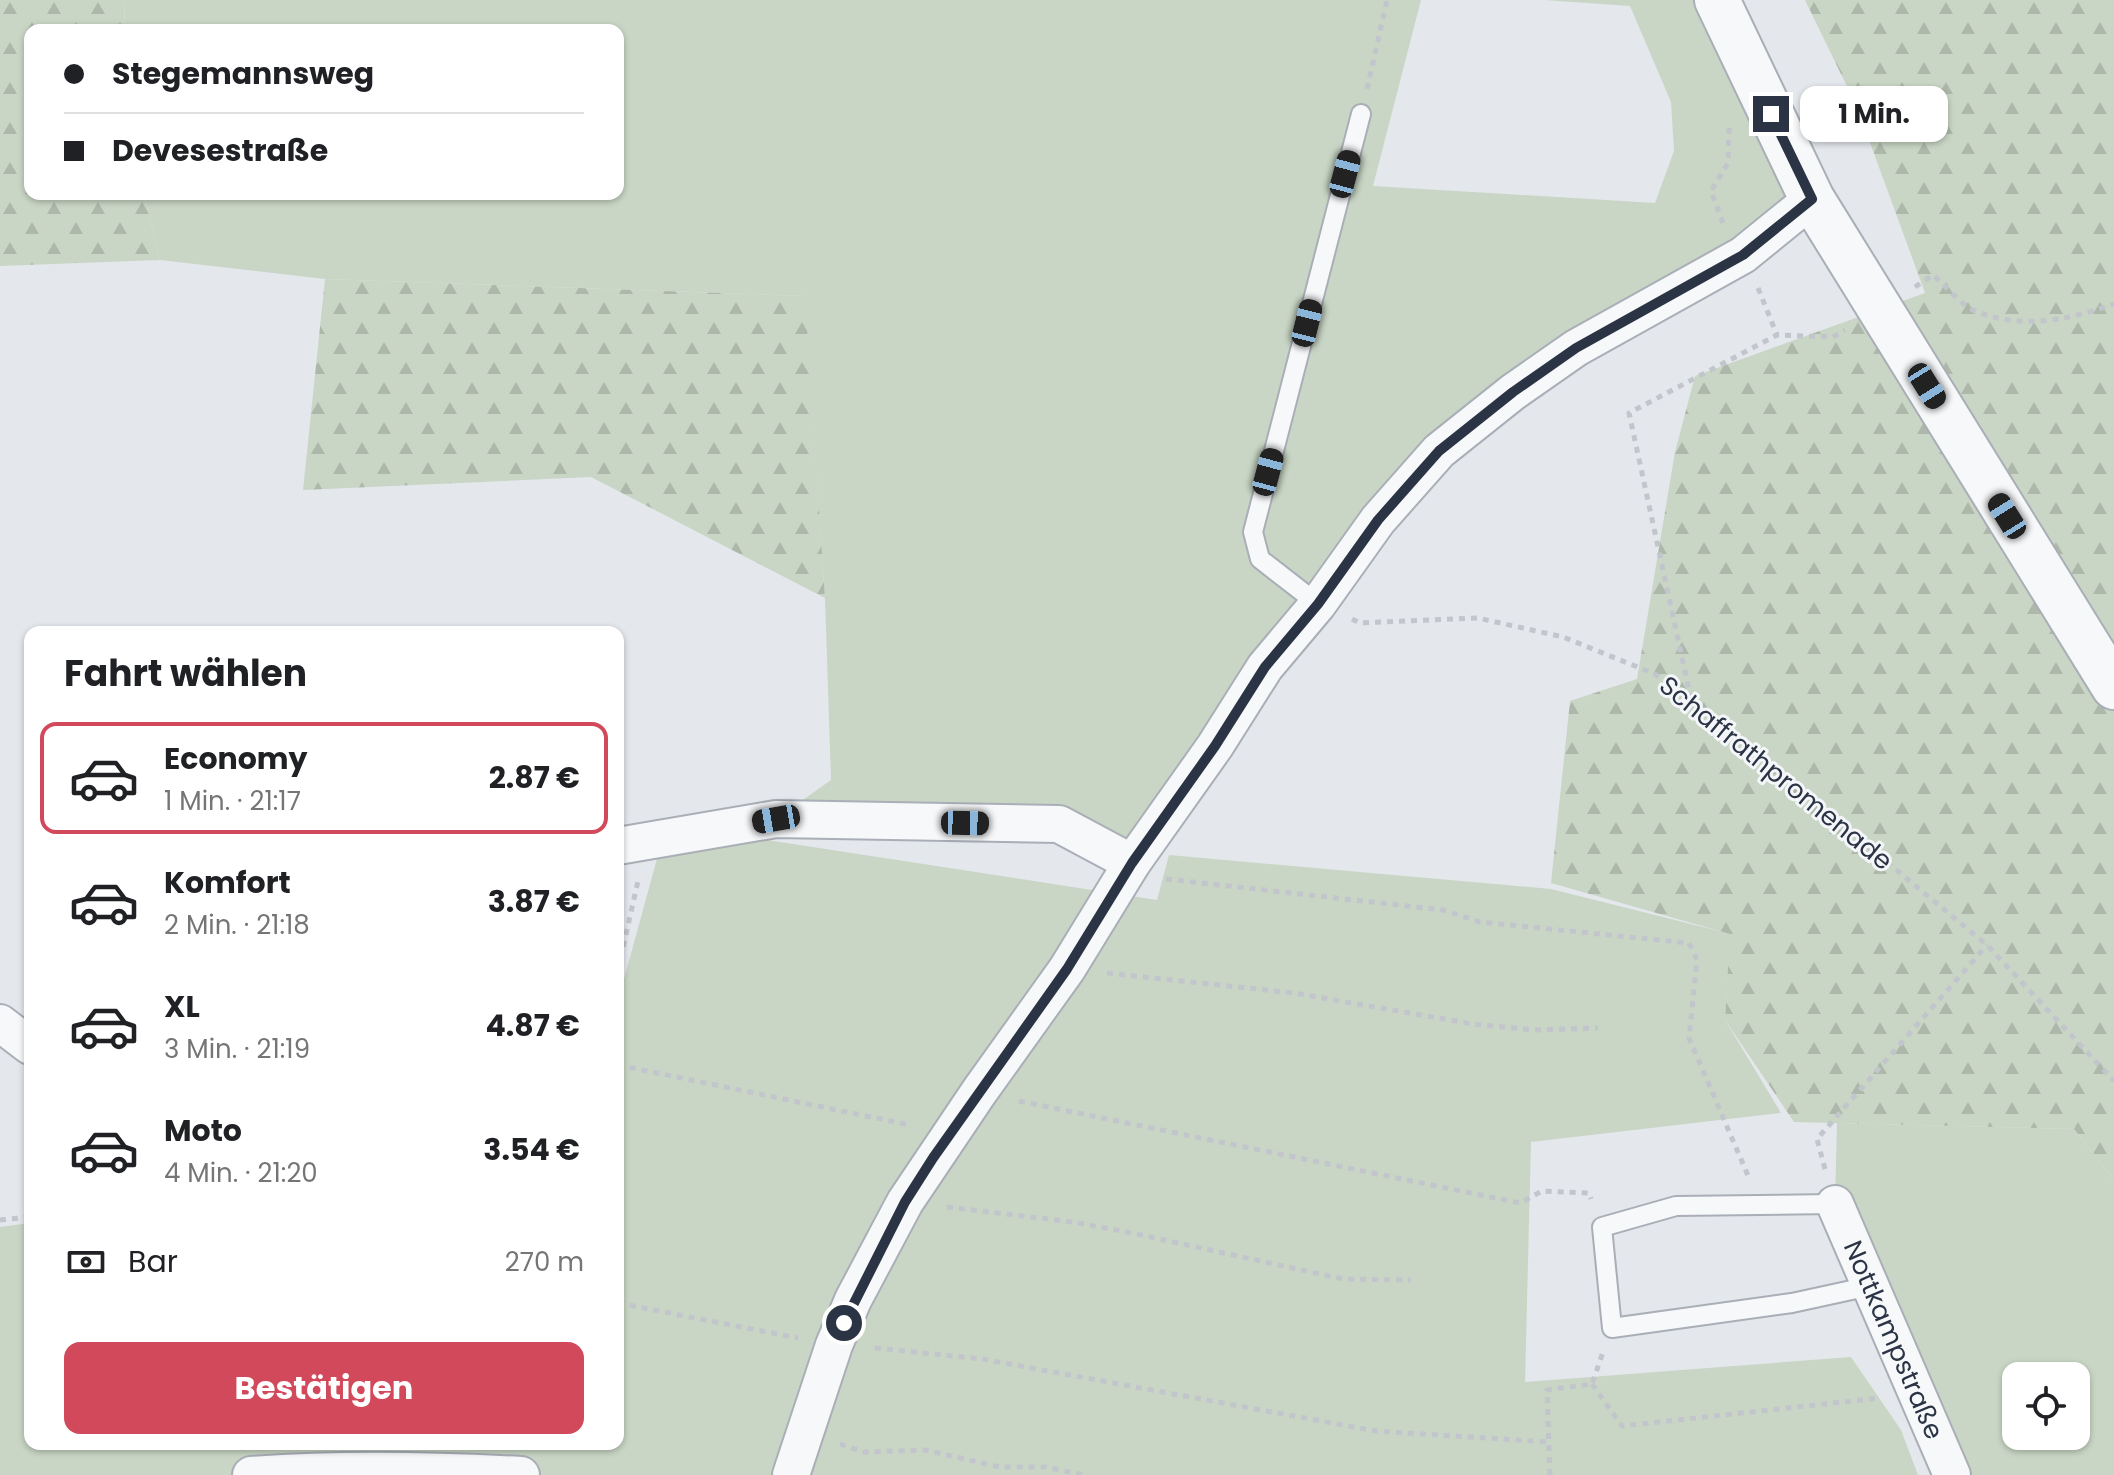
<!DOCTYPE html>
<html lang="de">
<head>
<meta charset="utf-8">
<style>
	body { margin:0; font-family:Poppins,sans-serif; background:#f6f6f6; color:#202124; height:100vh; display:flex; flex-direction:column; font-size:30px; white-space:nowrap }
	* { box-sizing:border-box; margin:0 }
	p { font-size:26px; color:#757577 }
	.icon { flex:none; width:44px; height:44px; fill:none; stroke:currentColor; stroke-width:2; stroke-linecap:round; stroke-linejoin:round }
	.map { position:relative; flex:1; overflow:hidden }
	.panel { position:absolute; left:24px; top:626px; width:600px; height:824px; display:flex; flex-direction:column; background:#fff; border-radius:16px; box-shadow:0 2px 6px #0004 }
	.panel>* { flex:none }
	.hud { position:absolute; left:24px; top:24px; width:600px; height:176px; border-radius:16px; box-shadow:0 2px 6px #0004; display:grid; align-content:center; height:176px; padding:0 40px; background:#fff }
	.controls { position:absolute; left:2002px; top:1362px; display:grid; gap:16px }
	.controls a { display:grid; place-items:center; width:88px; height:88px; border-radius:16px; background:#fff; box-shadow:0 2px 6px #0004; font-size:40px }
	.end { position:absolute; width:36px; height:36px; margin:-18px; border:10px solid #2b3445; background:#fff; box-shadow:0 0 0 4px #fff }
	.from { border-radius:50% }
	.bubble { position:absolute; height:56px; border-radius:16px; background:#fff; box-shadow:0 2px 6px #0004; font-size:26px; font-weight:700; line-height:56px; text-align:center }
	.car { position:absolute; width:24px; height:48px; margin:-24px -12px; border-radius:10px; box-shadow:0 0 6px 2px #0007; background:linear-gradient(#222 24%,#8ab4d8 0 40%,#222 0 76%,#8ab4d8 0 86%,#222 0) }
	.hud b { display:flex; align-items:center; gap:28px; height:76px; font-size:30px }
	.hud b+b { border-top:2px solid #e0e0e0 }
	.hud i { width:20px; height:20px; background:#202124 }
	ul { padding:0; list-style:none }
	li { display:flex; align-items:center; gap:24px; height:112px; margin:0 16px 12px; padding:0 24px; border:4px solid transparent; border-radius:16px }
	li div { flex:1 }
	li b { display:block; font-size:30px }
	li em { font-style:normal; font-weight:700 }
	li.on { border-color:#d1495b }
	li>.icon { width:72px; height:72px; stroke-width:1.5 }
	h2 { padding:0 40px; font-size:36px; line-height:96px }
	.pay { display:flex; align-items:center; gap:20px; height:88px; padding:0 40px; font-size:30px }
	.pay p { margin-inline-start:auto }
	.button { display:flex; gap:16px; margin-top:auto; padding:16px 40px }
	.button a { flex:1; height:92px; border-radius:16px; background:#d1495b; color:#fff; font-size:32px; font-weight:700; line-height:92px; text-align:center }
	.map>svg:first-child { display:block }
</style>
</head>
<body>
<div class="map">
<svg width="2114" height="1475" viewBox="0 0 2114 1475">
	<defs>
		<pattern id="forest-firs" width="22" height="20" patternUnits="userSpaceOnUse" patternTransform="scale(2)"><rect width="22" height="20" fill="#c9d6c5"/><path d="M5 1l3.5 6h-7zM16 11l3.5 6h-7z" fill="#adb8ab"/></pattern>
	</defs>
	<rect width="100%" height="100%" fill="#e4e7ec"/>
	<!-- green -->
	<g fill="#c9d6c5" fill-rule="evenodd">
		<path d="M124 0H1421L1373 186 1655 203 1674 151 1671 102 1630 6 1544 0H1717L1812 199 1439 451 1132 863 1059 824 776 819 831 780 825 598 804 296 325 279 160 260 144 194H618V30H125Z"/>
		<path d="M754 838 1157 900 1169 855 1551 889 1731 934 1725 1020 1781 1113 1531 1142 1525 1382 1851 1357 1901 1430 1918 1475H0V1227L30 1223V1444H618V1001L658 855Z"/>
		<path d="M1837 1123 2074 1129 2114 1180V1475H1952L1835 1204ZM2016 1376H2076V1436H2016Z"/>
	</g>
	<!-- forest -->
	<g fill="url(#forest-firs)">
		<path d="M0 0H124L125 30H30V194H144L160 260 0 266Z"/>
		<path d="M1805 0H2114V1180L2074 1129 1794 1122 1725 1020 1730 934 1551 883 1570 701 1637 679 1675 452 1695 376 1925 293 1857 107Z"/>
		<path d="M325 279 805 296 825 598 591 477 303 490Z"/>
	</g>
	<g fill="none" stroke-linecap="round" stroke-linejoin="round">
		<defs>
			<g id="service">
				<path d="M1318 604 1260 559 1253 532 1361 114"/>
				<path d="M1835 1204 1676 1206 1602 1227 1612 1328 1792 1303 1870 1286"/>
			</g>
			<g id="minor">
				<path d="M618 846 776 819 1059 824 1132 863"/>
				<path d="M0 1023 30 1046"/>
				<path id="s1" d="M1835 1204 1952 1475"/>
				<path d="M251 1475C341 1468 431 1470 521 1475"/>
				<path d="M791 1475 834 1345 853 1300 905 1202 979 1092 1067 969 1132 863 1215 746 1265 667 1318 604 1378 520 1439 451 1513 392 1576 348 1743 255 1812 199"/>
			</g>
			<path id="tertiary" d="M1717 0 1812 199 2114 687"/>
		</defs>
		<!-- service casing -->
		<use href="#service" stroke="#a9aeb7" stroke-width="22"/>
		<!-- minor casing -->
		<use href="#minor" stroke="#a9aeb7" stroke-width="40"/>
		<!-- tertiary casing -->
		<use href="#tertiary" stroke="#a9aeb7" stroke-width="48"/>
		<!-- path -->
		<g stroke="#c2c5cb" stroke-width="5" stroke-dasharray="6 6" stroke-linecap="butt">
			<path d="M1367 89 1387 0"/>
			<path d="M1723 223 1711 191 1728 163 1729 128"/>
			<path d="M1915 287 1933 275C1946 286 1961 305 1975 311 2023 330 2068 320 2114 304"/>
			<path d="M1758 288 1777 335"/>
			<path d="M1352 619 1360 623 1478 618 1563 637 1655 674 1691 700 1987 945 2114 1081"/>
			<path d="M1691 699 1629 413 1777 335 1833 337 1845 330"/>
			<path d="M1166 879 1443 910 1480 922 1689 943 1697 960 1689 1038 1749 1178"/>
			<path d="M618 970 638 881"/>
			<path d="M1107 973 1294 993 1473 1024 1534 1030 1598 1028"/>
			<path d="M618 1065 910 1125"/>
			<path d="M1019 1101 1520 1203 1542 1191 1589 1193 1591 1199"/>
			<path d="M1825 1169 1817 1139 1987 945"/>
			<path d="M947 1207 1073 1222 1132 1233 1343 1279 1411 1280"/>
			<path d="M0 1220 30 1217"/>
			<path d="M618 1303 798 1338"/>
			<path d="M875 1348 982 1359 1376 1431 1549 1442"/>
			<path d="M1592 1384 1622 1426 1880 1398"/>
			<path d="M840 1444 864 1452 925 1450 1000 1467H1046L1083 1475"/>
			<path d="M1550 1475 1547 1390 1592 1384 1603 1352"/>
		</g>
		<!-- service -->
		<use href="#service" stroke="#f7f8fa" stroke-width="18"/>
		<!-- minor -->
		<use href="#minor" stroke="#f7f8fa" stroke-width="36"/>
		<!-- tertiary -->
		<use href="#tertiary" stroke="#f7f8fa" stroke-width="44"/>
	</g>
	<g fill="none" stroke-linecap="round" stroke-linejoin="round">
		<!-- route -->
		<path stroke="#2b3445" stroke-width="10" d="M844 1323 905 1202 933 1158 1067 969 1132 863 1215 746 1265 667 1318 604 1378 520 1439 451 1513 392 1576 348 1743 255 1812 199 1771 114"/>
	</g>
	<g text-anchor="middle" stroke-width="6" stroke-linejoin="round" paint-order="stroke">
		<!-- street labels -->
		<g font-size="26" fill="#2b3445" stroke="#f4f6f9">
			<text transform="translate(1776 773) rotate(39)" y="9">Schaffrathpromenade</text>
			<text dy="9" stroke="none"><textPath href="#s1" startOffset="148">Nottkampstraße</textPath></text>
		</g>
	</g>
</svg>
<div class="controls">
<a><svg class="icon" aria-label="locate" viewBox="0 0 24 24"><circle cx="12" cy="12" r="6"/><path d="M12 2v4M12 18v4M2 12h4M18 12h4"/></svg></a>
</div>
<i class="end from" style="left:844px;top:1323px"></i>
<i class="end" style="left:1771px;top:114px"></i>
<div class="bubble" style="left:1800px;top:86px;width:148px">1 Min.</div>
<i class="car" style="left:1345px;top:174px;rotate:15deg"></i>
<i class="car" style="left:1307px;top:323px;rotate:14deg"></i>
<i class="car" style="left:1927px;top:386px;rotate:148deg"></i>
<i class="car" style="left:1268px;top:472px;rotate:15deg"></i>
<i class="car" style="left:2007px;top:516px;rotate:328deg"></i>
<i class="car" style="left:776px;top:819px;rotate:260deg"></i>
<i class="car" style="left:965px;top:823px;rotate:91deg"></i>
<div class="hud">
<b><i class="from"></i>Stegemannsweg</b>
<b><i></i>Devesestraße</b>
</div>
<section class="panel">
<h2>Fahrt wählen</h2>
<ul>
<li class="on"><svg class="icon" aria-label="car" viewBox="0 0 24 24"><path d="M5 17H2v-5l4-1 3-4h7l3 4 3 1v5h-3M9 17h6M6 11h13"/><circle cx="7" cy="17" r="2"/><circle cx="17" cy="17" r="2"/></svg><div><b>Economy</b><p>1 Min. · 21:17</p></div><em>2.87 €</em></li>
<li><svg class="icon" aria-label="car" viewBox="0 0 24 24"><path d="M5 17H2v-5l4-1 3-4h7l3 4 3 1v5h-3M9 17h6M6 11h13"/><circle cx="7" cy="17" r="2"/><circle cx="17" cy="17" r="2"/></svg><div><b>Komfort</b><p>2 Min. · 21:18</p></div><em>3.87 €</em></li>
<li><svg class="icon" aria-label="car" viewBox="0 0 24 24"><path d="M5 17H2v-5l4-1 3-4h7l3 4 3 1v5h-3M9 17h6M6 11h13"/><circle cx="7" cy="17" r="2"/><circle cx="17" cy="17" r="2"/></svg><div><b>XL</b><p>3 Min. · 21:19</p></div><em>4.87 €</em></li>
<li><svg class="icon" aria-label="car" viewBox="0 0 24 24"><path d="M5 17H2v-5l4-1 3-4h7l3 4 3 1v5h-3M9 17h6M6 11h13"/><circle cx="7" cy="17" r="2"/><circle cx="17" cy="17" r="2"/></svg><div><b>Moto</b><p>4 Min. · 21:20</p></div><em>3.54 €</em></li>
</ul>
<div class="pay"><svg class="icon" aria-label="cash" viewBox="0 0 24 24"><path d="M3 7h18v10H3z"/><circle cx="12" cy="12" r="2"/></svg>Bar<p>270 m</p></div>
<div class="button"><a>Bestätigen</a></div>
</section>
</div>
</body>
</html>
